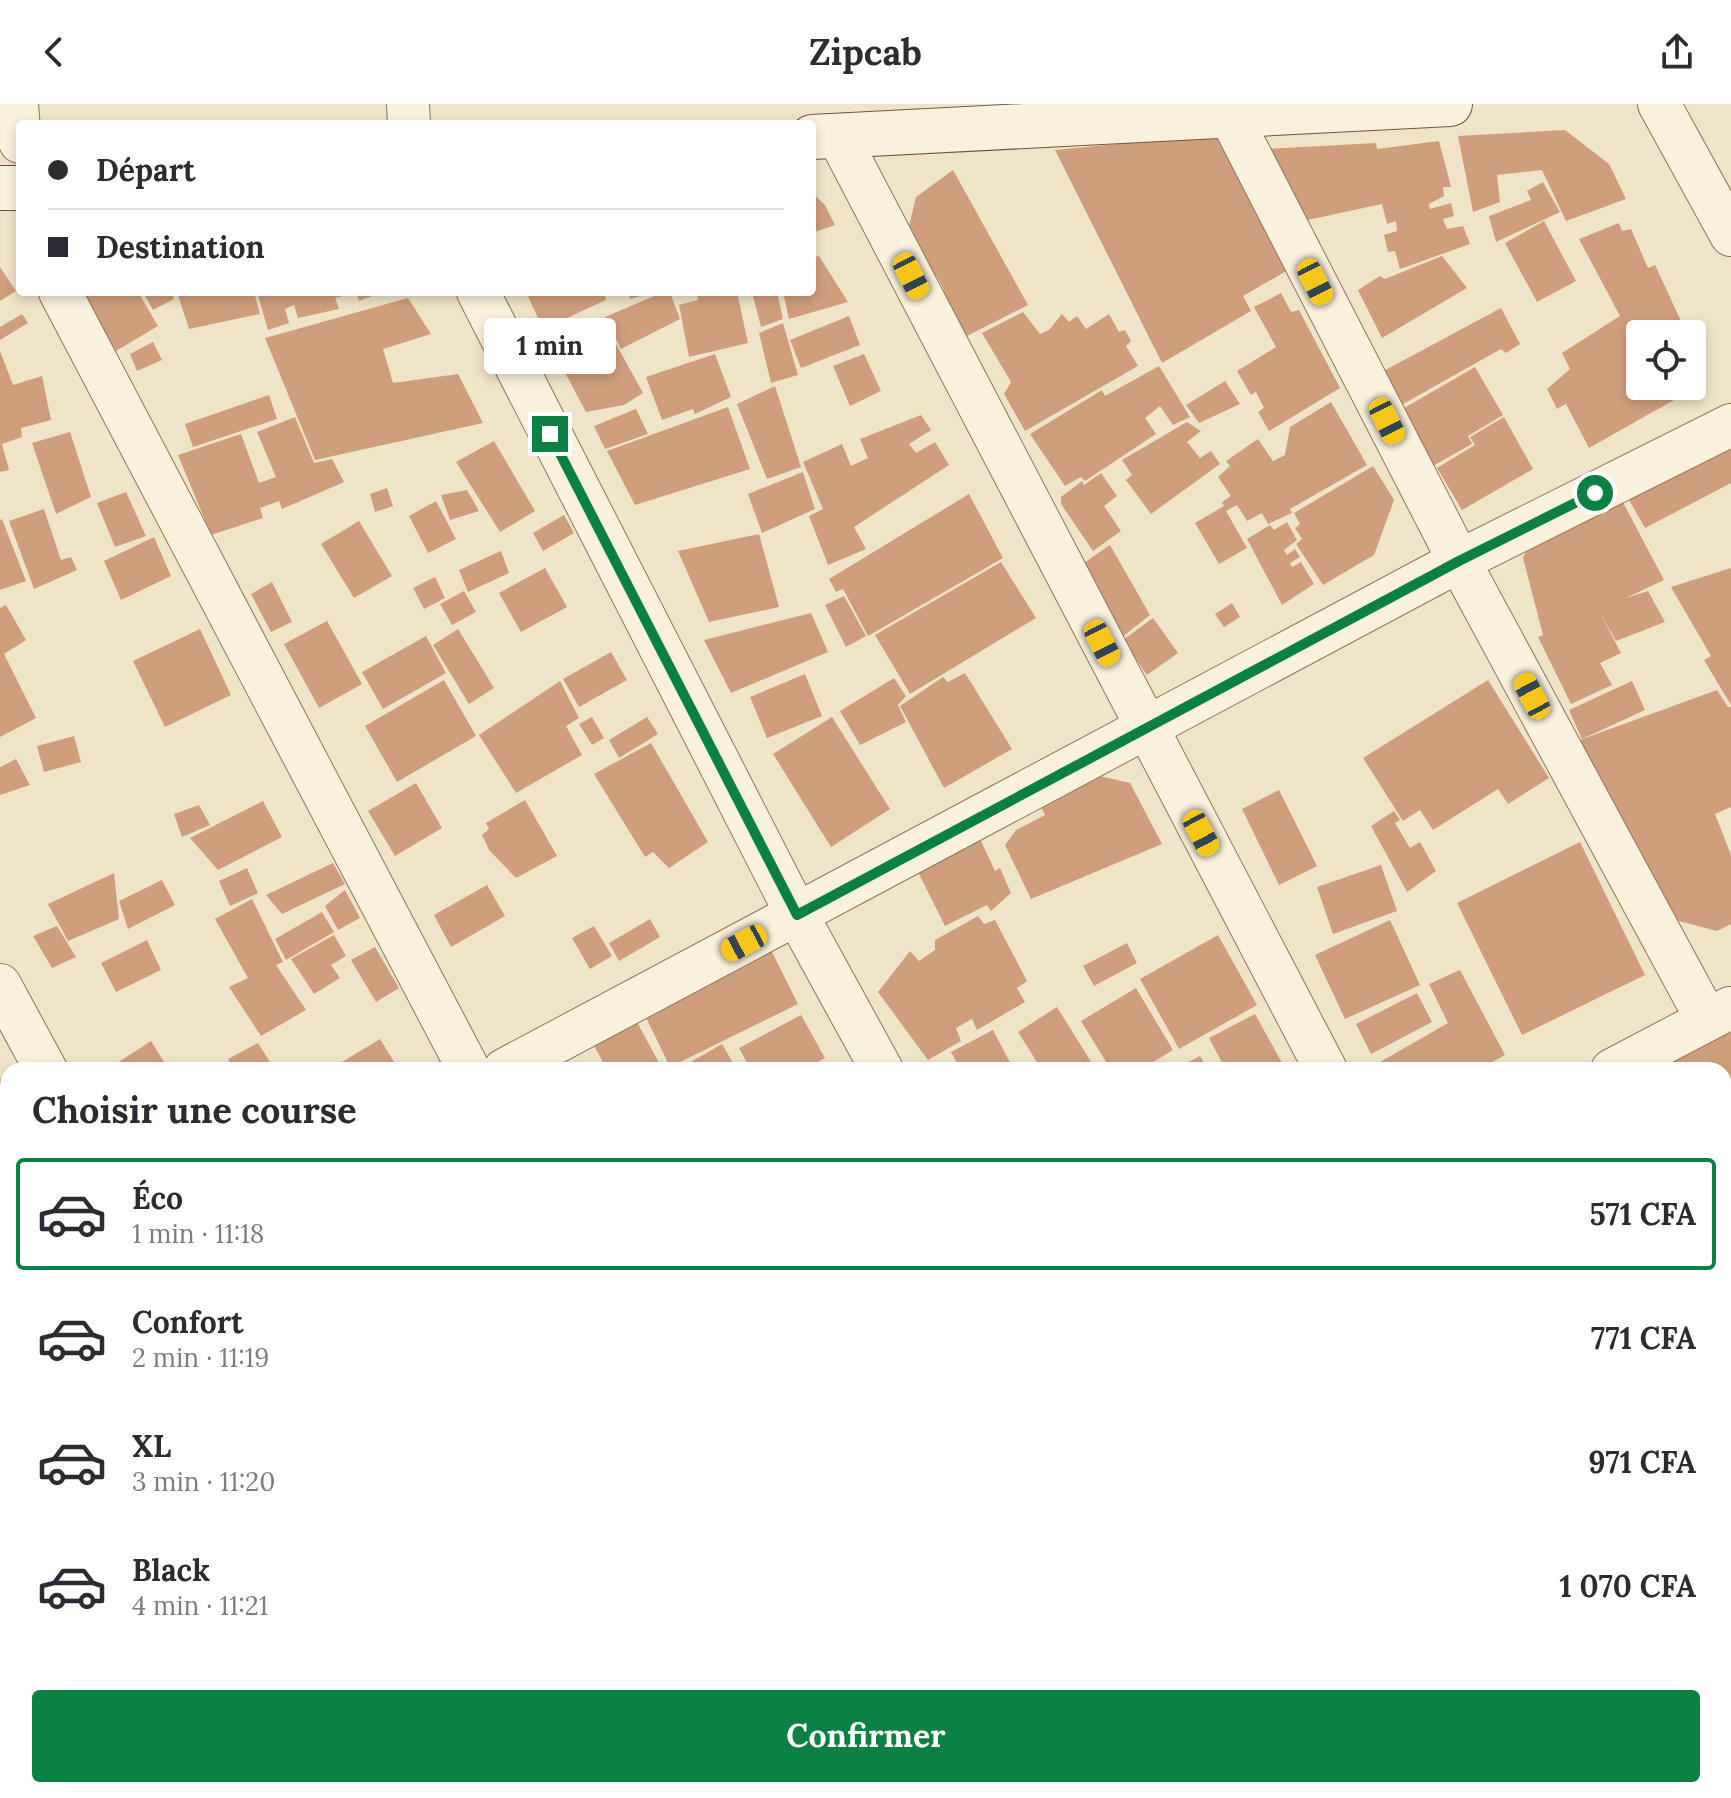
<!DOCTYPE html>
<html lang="fr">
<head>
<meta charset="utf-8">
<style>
	body { margin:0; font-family:Lora,serif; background:#f7f7f7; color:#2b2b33; height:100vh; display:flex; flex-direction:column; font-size:30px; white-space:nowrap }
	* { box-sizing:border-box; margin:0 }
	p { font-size:26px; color:#7c7c81 }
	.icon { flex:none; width:44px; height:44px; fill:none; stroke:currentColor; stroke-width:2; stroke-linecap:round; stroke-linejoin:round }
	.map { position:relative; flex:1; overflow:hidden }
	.details { position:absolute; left:0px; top:958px; width:1732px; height:736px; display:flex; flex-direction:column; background:#fff; border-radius:24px 24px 0 0; box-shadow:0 4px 12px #0003 }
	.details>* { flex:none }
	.top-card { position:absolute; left:16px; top:16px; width:800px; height:176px; border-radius:8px; box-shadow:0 4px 12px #0003; display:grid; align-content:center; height:176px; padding:0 32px; background:#fff }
	.buttons { position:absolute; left:1626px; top:216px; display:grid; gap:16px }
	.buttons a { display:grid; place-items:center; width:80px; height:80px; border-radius:8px; background:#fff; box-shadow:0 4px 12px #0003; font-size:40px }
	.end { position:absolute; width:36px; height:36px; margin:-18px; border:10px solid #0b8043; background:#fff; box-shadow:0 0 0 4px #fff }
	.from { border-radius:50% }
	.bubble { position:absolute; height:56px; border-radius:8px; background:#fff; box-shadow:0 4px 12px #0003; font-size:26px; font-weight:700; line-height:56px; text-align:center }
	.car { position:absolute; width:24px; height:48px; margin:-24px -12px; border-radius:10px; box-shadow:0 0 6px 2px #0007; background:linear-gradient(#f5c518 24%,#345 0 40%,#f5c518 0 76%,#345 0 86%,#f5c518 0) }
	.top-card b { display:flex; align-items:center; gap:28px; height:76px; font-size:30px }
	.top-card b+b { border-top:2px solid #e1e1e2 }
	.top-card i { width:20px; height:20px; background:#2b2b33 }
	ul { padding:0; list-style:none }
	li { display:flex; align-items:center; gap:24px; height:112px; margin:0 16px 12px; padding:0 16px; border:4px solid transparent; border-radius:8px }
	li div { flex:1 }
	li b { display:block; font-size:30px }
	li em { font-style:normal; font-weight:700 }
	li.selected { border-color:#0b8043 }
	li>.icon { width:72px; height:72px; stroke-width:1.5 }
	h2 { padding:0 32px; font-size:36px; line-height:96px }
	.primary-button { display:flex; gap:16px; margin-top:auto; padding:16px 32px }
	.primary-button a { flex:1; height:92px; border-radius:8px; background:#0b8043; color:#fff; font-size:32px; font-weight:700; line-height:92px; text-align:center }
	header { display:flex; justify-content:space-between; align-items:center; height:104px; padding:0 32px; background:#fff; font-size:36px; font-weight:700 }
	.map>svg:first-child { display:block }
</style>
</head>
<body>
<header><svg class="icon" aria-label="back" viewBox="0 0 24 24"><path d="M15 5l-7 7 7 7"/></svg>Zipcab<svg class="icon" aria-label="share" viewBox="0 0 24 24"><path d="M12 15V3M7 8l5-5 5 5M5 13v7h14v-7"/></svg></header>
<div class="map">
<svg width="1731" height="1694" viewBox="0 0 1731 1694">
	<rect width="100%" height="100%" fill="#f0e4c8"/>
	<!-- building -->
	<g fill="#cf9f7d">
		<path d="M1565 26 1609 60 1626 95 1566 117 1542 66 1497 71 1500 98 1473 108 1458 32Z"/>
		<path d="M1220 30 1290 165 1243 192 1251 207 1162 259 1055 46Z"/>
		<path d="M1439 37 1451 83H1443L1444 92 1429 100 1430 105 1451 99 1454 112 1443 115 1447 125 1463 122 1470 140 1400 165 1395 147 1388 148 1384 131 1397 127 1396 117 1387 120 1382 100 1303 117 1264 45 1376 39 1377 45Z"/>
		<path d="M953 66 1028 201 965 233 939 191 944 186 936 171 929 174 907 130 916 93Z"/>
		<path d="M1543 78 1560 108 1496 138 1489 112 1531 96 1527 87Z"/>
		<path d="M812 89 825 101 835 121 812 129Z"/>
		<path d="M1544 117 1576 177 1537 198 1505 139Z"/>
		<path d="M1619 119 1622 127 1631 125 1648 164 1655 161 1687 230H1640V282H1684L1681 292 1589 344 1566 300 1557 305 1547 285 1570 265 1562 249 1620 212 1579 135Z"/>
		<path d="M819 152 848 198 789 215 783 188H812V154Z"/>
		<path d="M1442 152 1467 184 1382 234 1358 186 1380 172 1385 175Z"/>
		<path d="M0 163 16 187 0 197Z"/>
		<path d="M81 188H138L158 222 116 247Z"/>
		<path d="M143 188H171L174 195 153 206Z"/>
		<path d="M177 188H254L260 210 189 225Z"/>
		<path d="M257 188H356V189L335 194 339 205 298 214 294 201 285 205 289 219 268 226Z"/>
		<path d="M356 188H382L359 197Z"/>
		<path d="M526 188H604L606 196 543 225Z"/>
		<path d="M629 188H651V189L630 195Z"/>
		<path d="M664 188H670L680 215 621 245 605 213Z"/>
		<path d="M697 188H737L748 239 689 253 679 201 698 196Z"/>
		<path d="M752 188H777L783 215 761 223Z"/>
		<path d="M1281 189 1291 208 1299 206 1340 284 1269 327 1258 308 1264 304 1256 288 1251 291 1237 267 1276 243 1254 203Z"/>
		<path d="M408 194 431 230 383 245 393 279 458 270 483 319 315 356 265 234Z"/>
		<path d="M1501 204 1520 240 1506 249 1501 245 1396 304 1378 270Z"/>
		<path d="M1023 208 1040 230 1049 226 1062 210 1069 218 1077 212 1086 225 1109 210 1119 228 1125 226 1131 237 1126 242 1138 262 1025 327 1004 290 1011 278 982 229Z"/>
		<path d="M22 210 28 219 0 236V223Z"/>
		<path d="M849 212 860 241 801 264 790 236Z"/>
		<path d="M783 219 798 271 771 279 759 229Z"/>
		<path d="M606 222 643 289 624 301 586 308 554 248Z"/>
		<path d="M153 238 162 256 137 267 130 250Z"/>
		<path d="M0 247 13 281 42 272 51 316 21 324 22 333 2 340 9 366 0 368Z"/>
		<path d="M715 250 731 293 695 310 693 305 662 316 646 273Z"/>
		<path d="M864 250 881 287 850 302 833 262Z"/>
		<path d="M1159 262 1190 313 1173 321 1160 302 1145 314 1156 330 1085 377 1081 373 1065 382 1030 330 1102 286 1105 292Z"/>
		<path d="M1475 263 1503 311 1468 332 1472 340 1431 363 1399 307Z"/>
		<path d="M1225 277 1240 300 1199 319 1186 301Z"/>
		<path d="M775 282 801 363 767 375 737 300Z"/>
		<path d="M269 291 277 315 193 343 185 320Z"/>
		<path d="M1331 298 1367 361 1290 405 1292 409 1268 420 1262 409 1247 417 1237 401 1226 407 1247 444 1219 460 1195 419 1224 402 1222 398 1231 392 1218 373 1230 362 1226 357 1258 335 1273 357 1285 351 1290 323Z"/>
		<path d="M728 303 750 365 635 401 607 347Z"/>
		<path d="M636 305 648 330 605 345 594 322Z"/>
		<path d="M921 311 931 326 909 340 916 349 935 338 949 361 854 423 866 445 828 461 809 412 823 405 803 358 842 340 851 362 868 354 860 335Z"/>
		<path d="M295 313 314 359 332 355 344 378 282 405 279 397 260 404 263 414 211 431 178 351 241 330 259 379 276 373 257 328Z"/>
		<path d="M1504 313 1533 365 1462 406 1437 364 1475 341 1470 333Z"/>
		<path d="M1187 318 1201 327 1187 338 1200 354 1211 347 1220 360 1151 410 1126 376 1132 371 1122 356Z"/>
		<path d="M70 328 91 393 56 410 32 339Z"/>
		<path d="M1731 331V379L1645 424 1624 387Z"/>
		<path d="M494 337 535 407 500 428 456 358Z"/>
		<path d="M1373 362 1394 396 1374 451 1323 481 1296 440 1302 435 1295 424 1300 420 1294 409Z"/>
		<path d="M803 368 815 405 762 429 748 390Z"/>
		<path d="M1101 369 1117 392 1104 402 1121 427 1093 447 1061 400V393L1082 377 1084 381Z"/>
		<path d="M387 384 393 402 375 408 370 390Z"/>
		<path d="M1616 385 1664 476 1626 494 1648 487 1665 518 1616 537 1599 507 1621 549 1600 559 1612 581 1571 600 1538 533 1543 531 1523 454 1532 434Z"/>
		<path d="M467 386 479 407 450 416 441 391Z"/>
		<path d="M126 388 146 432 115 443 97 399Z"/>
		<path d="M969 390 1003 454 868 532 843 485 836 488 829 475Z"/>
		<path d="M436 397 456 435 428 449 409 412Z"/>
		<path d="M44 405 61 456 71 453 77 466 34 485 9 417Z"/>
		<path d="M564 411 574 429 543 447 533 429Z"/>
		<path d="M2 415 26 477 0 486V416Z"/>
		<path d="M359 417 392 472 354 494 321 440Z"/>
		<path d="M1287 418 1297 436 1284 446 1287 451 1295 445 1300 453 1290 459 1292 463 1301 458 1314 480 1282 501 1247 435 1270 421 1274 426Z"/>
		<path d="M759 430 779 503 709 518 678 447Z"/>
		<path d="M154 433 171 472 121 496 104 457Z"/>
		<path d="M1110 441 1150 511 1121 534 1078 463Z"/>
		<path d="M501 447 509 469 468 488 459 466Z"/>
		<path d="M1001 458 1036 514 910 590 875 531Z"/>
		<path d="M545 464 567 503 521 528 499 489Z"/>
		<path d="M1731 464V601L1704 556 1711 552 1671 483Z"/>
		<path d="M435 473 445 494 424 505 413 484Z"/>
		<path d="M272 478 292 518 271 528 251 490Z"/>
		<path d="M464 487 476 508 452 521 440 500Z"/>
		<path d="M844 492 866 532 846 543 825 501Z"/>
		<path d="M1232 499 1240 513 1224 523 1215 510Z"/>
		<path d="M6 501 26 536 4 550 36 614 0 633V504Z"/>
		<path d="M811 509 828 548 731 589 704 536Z"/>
		<path d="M1153 514 1178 549 1147 571 1123 536Z"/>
		<path d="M327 517 362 580 319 604 284 540Z"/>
		<path d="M200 525 231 591 165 623 133 557Z"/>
		<path d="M458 525 494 584 469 600 433 541Z"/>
		<path d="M426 532 446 569 383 605 362 568Z"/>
		<path d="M611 548 627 576 579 603 563 575Z"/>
		<path d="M965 569 1012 645 944 684 900 602 943 573 948 578Z"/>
		<path d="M805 570 822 612 767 634 750 593Z"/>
		<path d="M894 574 906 592 898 601 906 618 860 641 840 607Z"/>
		<path d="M444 576 476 632 397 678 365 622Z"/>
		<path d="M1488 576 1549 674 1508 700 1498 685 1433 726 1420 706 1403 717 1363 654Z"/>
		<path d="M560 577 579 614 566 622 582 651 516 689 479 631Z"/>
		<path d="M1632 577 1645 606 1582 635 1569 606Z"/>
		<path d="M1717 586 1728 603H1731V703L1715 710 1731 751V820L1717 827 1675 816 1577 637Z"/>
		<path d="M592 613 604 634 592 641 579 620Z"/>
		<path d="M647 613 658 630 619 654 609 636Z"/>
		<path d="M832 613 890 705 831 743 773 650Z"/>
		<path d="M74 632 81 658 44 668 37 642Z"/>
		<path d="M651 639 708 738 669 764 653 748 645 753 594 670Z"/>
		<path d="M16 655 30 681 0 691V663Z"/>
		<path d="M1074 666 1130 679 1162 740 1031 795 1005 741 1016 726 1045 711 1035 690Z"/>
		<path d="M416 679 442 724 395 752 368 707Z"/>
		<path d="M1279 686 1317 762 1279 781 1242 705Z"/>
		<path d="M525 696 557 752 516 774 489 746 482 731 489 725 486 719Z"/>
		<path d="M263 697 282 733 218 766 190 734Z"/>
		<path d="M199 701 210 721 182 733 174 710Z"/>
		<path d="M1394 707 1400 716 1395 719 1410 744 1420 738 1436 767 1407 788 1371 722Z"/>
		<path d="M974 722 995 767 1000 764 1011 789 991 807 987 801 945 822 912 756Z"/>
		<path d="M1580 738 1645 871 1522 931 1457 799Z"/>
		<path d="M333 759 345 780 282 810 266 791Z"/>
		<path d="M1381 761 1397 807 1333 830 1317 783Z"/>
		<path d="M247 764 258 789 230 802 219 777Z"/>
		<path d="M114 769 119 815 68 837 48 800Z"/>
		<path d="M162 776 175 801 128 825 119 797Z"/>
		<path d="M487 781 505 812 451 843 434 811Z"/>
		<path d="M345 786 360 814 338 826 325 802Z"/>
		<path d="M252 795 283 858 276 861 306 906 261 932 229 883 248 874 215 815Z"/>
		<path d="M322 808 334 828 286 856 275 835Z"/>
		<path d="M978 812 984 820 995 816 1027 877 1017 884 1025 898 977 926 972 915 956 924 961 937 928 956 878 888 910 847 919 857 935 846V836Z"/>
		<path d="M650 815 660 833 619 857 609 839Z"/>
		<path d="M1390 816 1420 881 1345 915 1315 851Z"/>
		<path d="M57 822 76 853 52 864 33 832Z"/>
		<path d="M594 822 612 852 590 865 572 834Z"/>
		<path d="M334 831 346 852 331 861 340 874 314 890 291 855Z"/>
		<path d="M1218 831 1257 901 1179 945 1140 875Z"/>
		<path d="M147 836 161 866 116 888 101 859Z"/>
		<path d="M766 836 798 900 670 963 639 899Z"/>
		<path d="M1127 839 1137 859 1094 882 1083 862Z"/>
		<path d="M375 843 399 884 376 898 351 856Z"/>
		<path d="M1460 866 1505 951 1477 966H1366L1448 919 1429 880Z"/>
		<path d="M1136 884 1173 946 1140 966H1111L1081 917Z"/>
		<path d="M1417 889 1432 918 1371 950 1356 920Z"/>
		<path d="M1057 903 1093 961 1084 966H1042L1018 928Z"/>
		<path d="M631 907 663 966H607L588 930Z"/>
		<path d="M1255 910 1286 966H1226L1209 934Z"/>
		<path d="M801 911 825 954 803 966H751L739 944Z"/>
		<path d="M993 926 1014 966H961L951 948Z"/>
		<path d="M1731 928V1129L1724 1132V966H1643Z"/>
		<path d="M380 935 399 966H347L342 958Z"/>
		<path d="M151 937 169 966H112L111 963Z"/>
		<path d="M258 939 275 966H234L228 955Z"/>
		<path d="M722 940 737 966H684L682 963Z"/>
		<path d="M1200 952 1208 966H1174Z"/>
		<path d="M8 970V999L0 1004V975Z"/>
		<path d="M8 1006V1079L4 1081 0 1072V1009Z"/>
		<path d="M8 1108V1177L0 1181V1112Z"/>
		<path d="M1731 1168V1288L1724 1292V1170Z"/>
		<path d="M8 1254V1291L0 1279V1259Z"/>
		<path d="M8 1299V1413L0 1418V1303Z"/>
		<path d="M0 1463 8 1474V1516L0 1520Z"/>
		<path d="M8 1521V1547L0 1535V1526Z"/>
		<path d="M82 1686H127L128 1688 118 1694H86Z"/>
		<path d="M365 1686H407L412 1694H354Z"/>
		<path d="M524 1686H549L537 1694H530Z"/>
		<path d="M571 1686H589L594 1694H561Z"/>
		<path d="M693 1686 699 1694H659L655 1687Z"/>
		<path d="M708 1686H733L737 1694H713Z"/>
		<path d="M775 1686H795L782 1694Z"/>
		<path d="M986 1686H1020L1027 1694H993Z"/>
		<path d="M1055 1686H1079L1064 1694H1059Z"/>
		<path d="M1090 1686H1155L1138 1694H1087L1085 1689Z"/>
		<path d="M1405 1686H1439L1444 1694H1410Z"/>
	</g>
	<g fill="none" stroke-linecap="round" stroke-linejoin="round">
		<defs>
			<g id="street">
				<path d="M17 0 20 38"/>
				<path d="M408 0 409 20"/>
				<path d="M1659 0 1731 131"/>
				<path d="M1229 10 1459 457 1707 916"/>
				<path d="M838 32 1326 966"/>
				<path d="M60 188 469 966"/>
				<path d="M478 188 797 811 882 966"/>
				<path d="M0 881 46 966"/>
				<path d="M504 966 1459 457 1731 321"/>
				<path d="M1612 966 1730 904"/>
				<path d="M0 1244 8 1239"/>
				<path d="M1724 1359 1731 1355"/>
				<path d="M0 1624 8 1639"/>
				<path d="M33 1686 37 1694"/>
				<path d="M439 1686 444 1694"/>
				<path d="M859 1686 863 1694"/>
				<path d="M1272 1686 1276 1694"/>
			</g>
			<g id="secondary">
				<path d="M812 33 1450 0"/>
				<path d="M0 84H20"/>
			</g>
		</defs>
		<!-- street casing -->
		<use href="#street" stroke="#8d765c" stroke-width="44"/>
		<!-- secondary casing -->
		<use href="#secondary" stroke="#6f573f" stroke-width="46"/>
		<!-- street -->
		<use href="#street" stroke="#faf1dc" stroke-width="42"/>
		<!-- secondary -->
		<use href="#secondary" stroke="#faf1dc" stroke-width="44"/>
	</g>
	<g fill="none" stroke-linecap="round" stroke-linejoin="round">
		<!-- route -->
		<path stroke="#0b8043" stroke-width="10" d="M550 330 797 811 1459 457 1595 389"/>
	</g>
</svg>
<div class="buttons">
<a><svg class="icon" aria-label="locate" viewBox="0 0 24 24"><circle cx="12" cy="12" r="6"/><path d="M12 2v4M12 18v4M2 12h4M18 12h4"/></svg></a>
</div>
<i class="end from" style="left:1595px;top:389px"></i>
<i class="end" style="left:550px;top:330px"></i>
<div class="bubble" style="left:484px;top:214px;width:132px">1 min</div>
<i class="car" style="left:911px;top:172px;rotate:153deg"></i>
<i class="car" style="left:1315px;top:178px;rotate:153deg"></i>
<i class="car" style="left:1387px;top:317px;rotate:153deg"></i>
<i class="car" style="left:1102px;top:539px;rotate:153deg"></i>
<i class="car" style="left:1532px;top:592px;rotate:332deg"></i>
<i class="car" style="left:1201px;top:729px;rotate:152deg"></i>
<i class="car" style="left:744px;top:839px;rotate:242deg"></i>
<div class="top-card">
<b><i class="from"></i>Départ</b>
<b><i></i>Destination</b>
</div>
<section class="details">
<h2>Choisir une course</h2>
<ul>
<li class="selected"><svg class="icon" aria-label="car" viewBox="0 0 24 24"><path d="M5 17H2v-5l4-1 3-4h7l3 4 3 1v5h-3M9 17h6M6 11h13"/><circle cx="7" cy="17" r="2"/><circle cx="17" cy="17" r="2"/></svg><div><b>Éco</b><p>1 min · 11:18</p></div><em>571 CFA</em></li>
<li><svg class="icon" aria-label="car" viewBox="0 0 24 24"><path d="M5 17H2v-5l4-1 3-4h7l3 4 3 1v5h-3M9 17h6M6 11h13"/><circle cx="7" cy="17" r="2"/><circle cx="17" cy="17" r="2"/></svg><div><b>Confort</b><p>2 min · 11:19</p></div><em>771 CFA</em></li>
<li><svg class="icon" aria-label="car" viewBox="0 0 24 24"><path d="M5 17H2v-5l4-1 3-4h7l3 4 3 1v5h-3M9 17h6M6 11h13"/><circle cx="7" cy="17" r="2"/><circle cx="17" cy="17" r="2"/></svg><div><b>XL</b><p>3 min · 11:20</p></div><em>971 CFA</em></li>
<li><svg class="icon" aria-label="car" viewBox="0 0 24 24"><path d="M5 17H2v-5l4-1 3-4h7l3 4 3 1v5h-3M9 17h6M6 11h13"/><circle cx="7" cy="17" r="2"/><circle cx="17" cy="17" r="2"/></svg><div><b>Black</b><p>4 min · 11:21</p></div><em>1 070 CFA</em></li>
</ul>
<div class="primary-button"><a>Confirmer</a></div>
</section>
</div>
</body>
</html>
